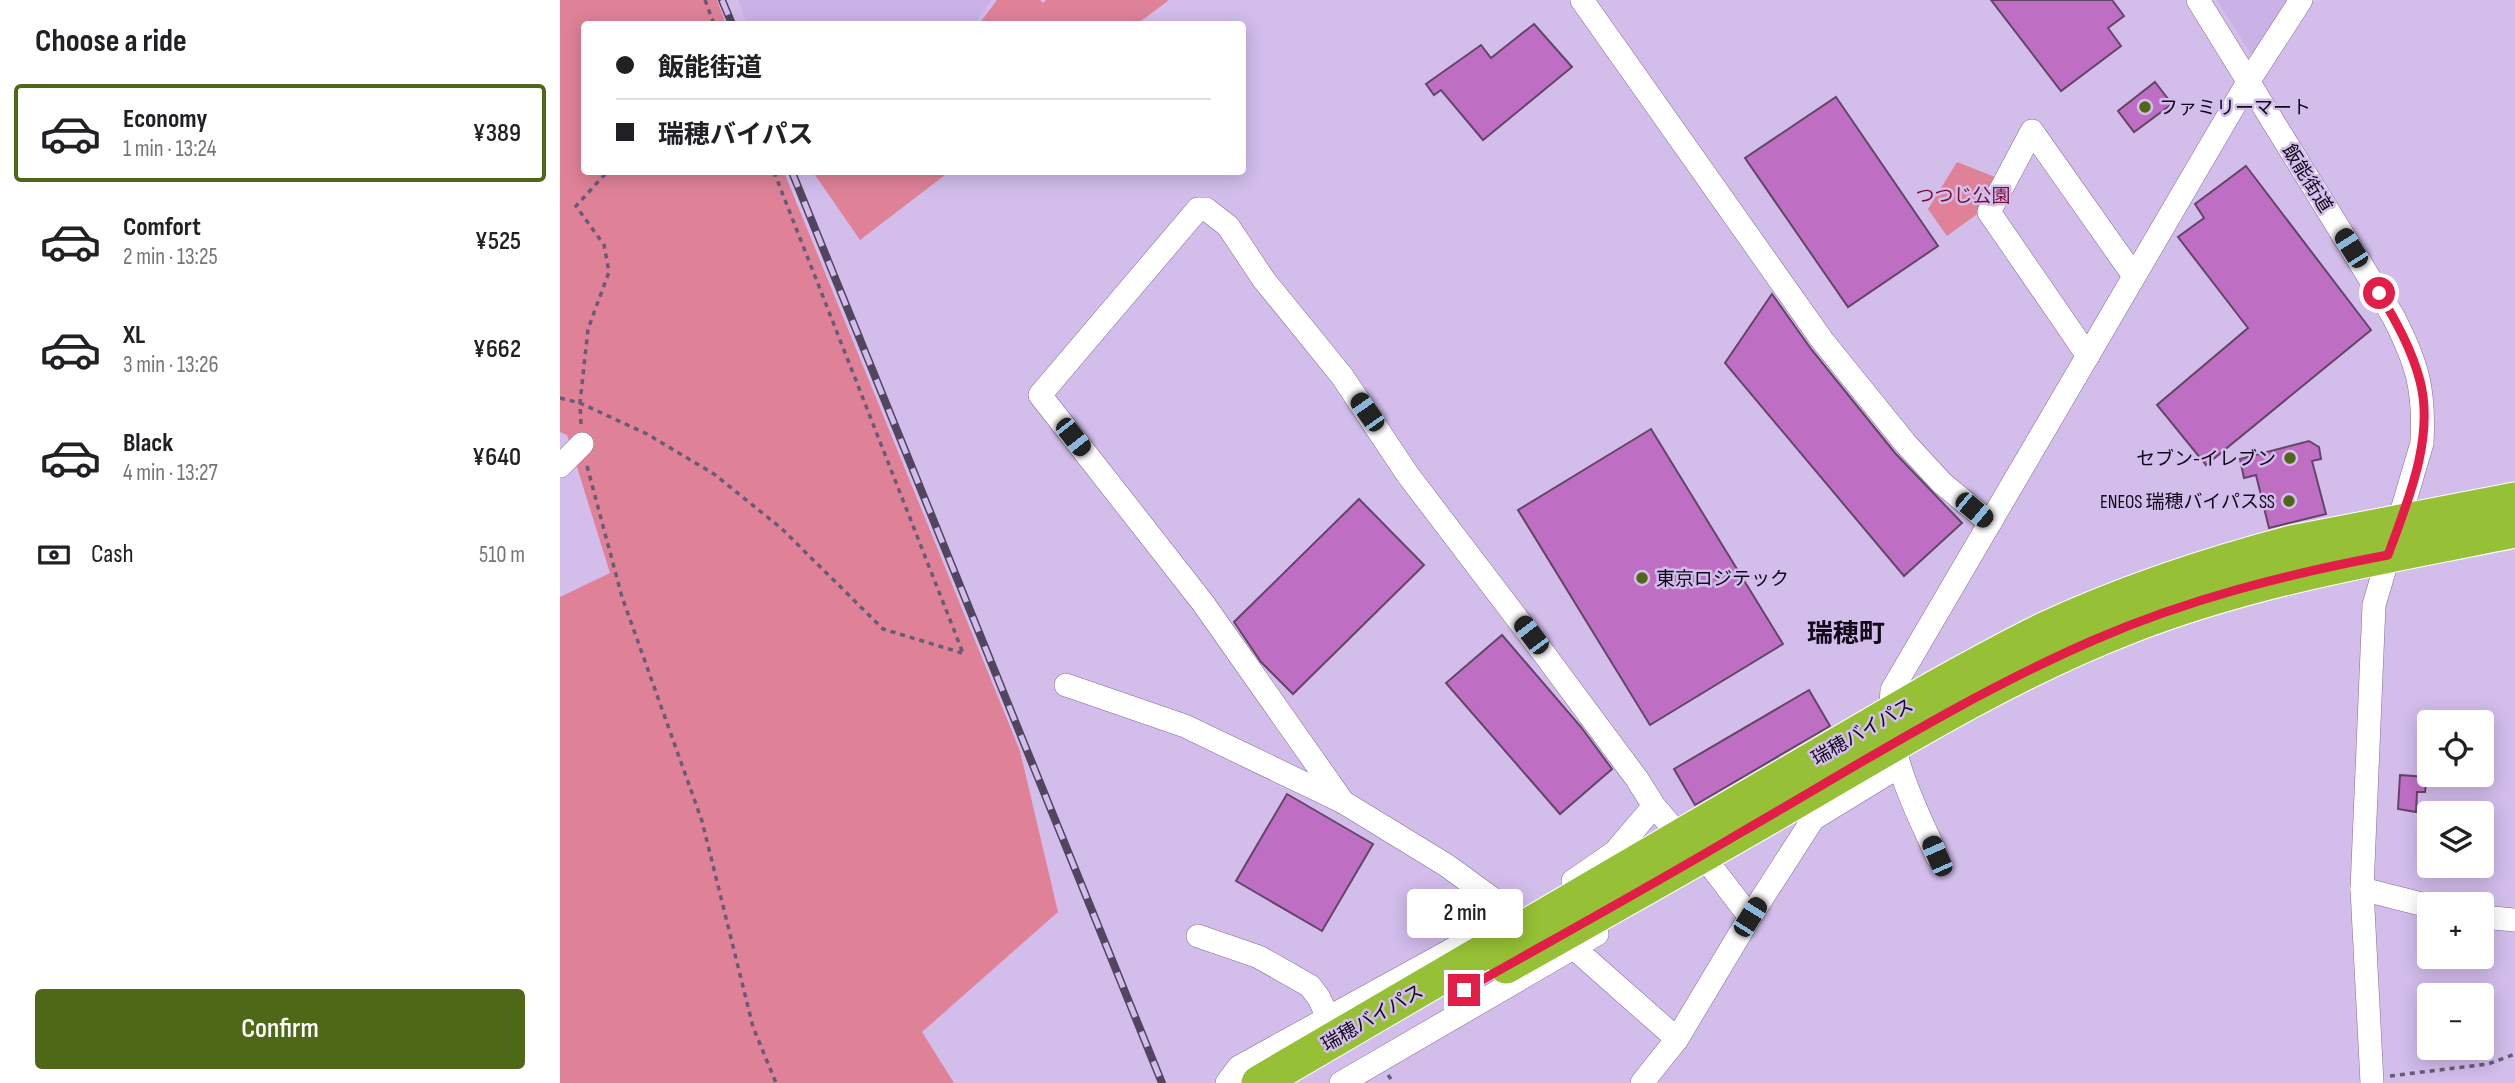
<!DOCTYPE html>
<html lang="en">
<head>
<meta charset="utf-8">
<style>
	body { margin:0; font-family:"Sofia Sans Condensed","Noto Sans JP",sans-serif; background:#f6f6f6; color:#202124; height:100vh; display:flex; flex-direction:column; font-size:26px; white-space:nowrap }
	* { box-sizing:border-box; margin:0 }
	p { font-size:23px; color:#757577 }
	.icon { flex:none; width:38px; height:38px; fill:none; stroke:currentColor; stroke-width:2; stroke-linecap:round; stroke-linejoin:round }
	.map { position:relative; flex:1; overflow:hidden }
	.sheet { display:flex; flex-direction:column; background:#fff; width:560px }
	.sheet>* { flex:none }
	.banner { position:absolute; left:21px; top:21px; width:665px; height:154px; border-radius:7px; box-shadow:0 4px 18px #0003; display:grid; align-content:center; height:154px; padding:0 35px; background:#fff }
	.buttons { position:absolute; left:1857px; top:710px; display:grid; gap:14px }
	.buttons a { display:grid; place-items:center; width:77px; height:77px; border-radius:7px; background:#fff; box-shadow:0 4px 18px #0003; font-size:35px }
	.end { position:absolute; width:32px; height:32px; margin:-16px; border:9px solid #e11d48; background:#fff; box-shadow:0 0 0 4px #fff }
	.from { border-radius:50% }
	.bubble { position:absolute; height:49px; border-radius:7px; background:#fff; box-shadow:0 4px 18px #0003; font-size:23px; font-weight:600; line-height:49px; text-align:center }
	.car { position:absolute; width:21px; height:42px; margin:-21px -10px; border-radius:9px; box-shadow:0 0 5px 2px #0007; background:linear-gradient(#222 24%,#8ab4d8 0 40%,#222 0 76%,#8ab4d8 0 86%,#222 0) }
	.banner b { display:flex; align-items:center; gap:24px; height:66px; font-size:26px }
	.banner b+b { border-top:2px solid #e0e0e0 }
	.banner i { width:18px; height:18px; background:#202124 }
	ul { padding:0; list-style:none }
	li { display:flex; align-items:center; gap:21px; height:98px; margin:0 14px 10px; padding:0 21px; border:4px solid transparent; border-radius:7px }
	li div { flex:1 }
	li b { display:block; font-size:26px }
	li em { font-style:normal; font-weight:600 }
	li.selected { border-color:#4f6818 }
	li>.icon { width:63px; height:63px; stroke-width:1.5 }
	h2 { padding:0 35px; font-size:32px; line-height:84px }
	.pay { display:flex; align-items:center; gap:18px; height:77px; padding:0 35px; font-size:26px }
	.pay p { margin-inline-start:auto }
	.primary-button { display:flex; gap:14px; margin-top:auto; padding:14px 35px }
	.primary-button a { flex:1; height:80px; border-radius:7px; background:#4f6818; color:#fff; font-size:28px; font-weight:600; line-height:80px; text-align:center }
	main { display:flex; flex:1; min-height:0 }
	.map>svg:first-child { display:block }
</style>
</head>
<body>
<main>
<section class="sheet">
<h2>Choose a ride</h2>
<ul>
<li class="selected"><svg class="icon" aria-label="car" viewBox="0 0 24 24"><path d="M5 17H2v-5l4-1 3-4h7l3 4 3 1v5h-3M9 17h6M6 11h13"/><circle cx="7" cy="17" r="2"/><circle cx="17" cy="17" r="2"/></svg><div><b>Economy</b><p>1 min · 13:24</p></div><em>¥389</em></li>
<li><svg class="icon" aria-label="car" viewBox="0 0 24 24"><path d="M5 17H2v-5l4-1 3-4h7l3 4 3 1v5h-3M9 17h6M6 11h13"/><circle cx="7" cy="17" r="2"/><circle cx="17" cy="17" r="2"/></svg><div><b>Comfort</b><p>2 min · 13:25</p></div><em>¥525</em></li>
<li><svg class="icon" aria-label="car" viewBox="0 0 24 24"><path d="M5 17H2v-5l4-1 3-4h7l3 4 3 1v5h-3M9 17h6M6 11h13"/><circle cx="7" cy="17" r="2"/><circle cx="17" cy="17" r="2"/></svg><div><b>XL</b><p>3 min · 13:26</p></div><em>¥662</em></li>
<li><svg class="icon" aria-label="car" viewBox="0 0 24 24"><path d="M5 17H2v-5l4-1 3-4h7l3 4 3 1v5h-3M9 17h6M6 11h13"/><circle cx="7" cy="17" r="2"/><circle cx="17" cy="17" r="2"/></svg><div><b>Black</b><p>4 min · 13:27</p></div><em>¥640</em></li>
</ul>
<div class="pay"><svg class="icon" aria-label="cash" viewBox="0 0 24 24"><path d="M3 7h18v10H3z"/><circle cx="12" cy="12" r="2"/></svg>Cash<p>510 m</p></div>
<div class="primary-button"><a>Confirm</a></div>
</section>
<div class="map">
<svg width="1955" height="1083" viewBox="0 0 1955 1083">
	<rect width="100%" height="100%" fill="#d2bdeb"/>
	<!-- built -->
	<g fill="#cab2e7">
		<path d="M178 0H432L414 24H187Z"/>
		<path d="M1657 0H1731L1694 59Z"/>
	</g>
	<!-- green -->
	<g fill="#df8298">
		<path d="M0 0H157L166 24H24V172H224L460 751 498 912 362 1032 394 1083H0V597L50 573 7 435 0 432Z"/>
		<path d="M437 0H480L483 3 486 0H609L577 24H419Z"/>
		<path d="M1397 162 1435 177 1420 212 1387 236 1368 209Z"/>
		<path d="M253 172H389L300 240Z"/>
	</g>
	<!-- building -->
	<g fill="#bf6fc3" stroke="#654567" stroke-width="2">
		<path d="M1431 0H1552L1564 16 1548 28 1561 46 1501 91Z"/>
		<path d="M974 24 1012 67 923 140 881 90 874 95 866 84 921 45 931 58Z"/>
		<path d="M1595 82 1612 104 1574 132 1558 111Z"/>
		<path d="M1276 97 1378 246 1288 307 1185 158Z"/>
		<path d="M1686 166 1811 330 1646 465 1597 405 1688 328 1618 237 1644 218 1635 204Z"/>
		<path d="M1212 294 1251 349 1335 453 1402 523 1344 576 1165 363Z"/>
		<path d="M1091 429 1223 644 1090 725 958 510Z"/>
		<path d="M1749 441 1759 447 1761 459 1752 461 1766 514 1709 528 1696 475 1684 478 1680 459Z"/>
		<path d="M799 499 864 565 733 694 701 662 674 622Z"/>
		<path d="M942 635 1021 727 1052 769 1000 814 886 683Z"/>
		<path d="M1249 690 1270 726 1135 805 1114 769Z"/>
		<path d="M1840 775 1867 777 1865 792H1857L1856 812 1838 809Z"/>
		<path d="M727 794 813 844 762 931 676 881Z"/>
	</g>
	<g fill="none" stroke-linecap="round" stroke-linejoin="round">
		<defs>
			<g id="minor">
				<path d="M1022 0 1262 340 1346 444 1382 483 1430 523"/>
				<path d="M1638 0 1833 316C1857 363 1865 389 1862 443L1814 605 1802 889 1812 1083"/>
				<path d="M1528 356 1429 212 1472 131 1574 276"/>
				<path d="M0 466 22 444"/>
				<path d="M506 685 625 726 783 802 886 865 955 915"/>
				<path d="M783 802 643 603 480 395 638 209H646L668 226 704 280 782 376 848 475 985 655 1077 779 1094 806 1120 836"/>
				<path d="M1377 856C1351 798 1326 755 1332 690L1688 82 1741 0"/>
				<path d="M1147 861 1190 917"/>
				<path d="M1013 881 1055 852 1094 806"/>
				<path d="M1802 889 1869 906"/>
				<path d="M1922 917 1955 920"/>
				<path d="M638 936 699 957 750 986 759 998 768 1018"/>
				<path d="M1014 948 1117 1039"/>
				<path d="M667 1083 679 1067 935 926"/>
				<path d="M781 1083 1037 934"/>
				<path d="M1082 1083 1117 1039 1190 917 1253 819 1338 767"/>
			</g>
			<g id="highway">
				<path d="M946 966C1045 910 1144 855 1241 798 1347 736 1452 672 1567 627 1694 577 1822 557 1955 530"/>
				<path d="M699 1083 1375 688C1411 668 1447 648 1484 630 1564 593 1648 565 1732 543L1955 500"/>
			</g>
		</defs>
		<!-- minor casing -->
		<use href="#minor" stroke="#816e98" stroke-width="24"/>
		<!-- highway casing -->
		<use href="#highway" stroke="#fff" stroke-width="37"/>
		<!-- path -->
		<g stroke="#685b78" stroke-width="3.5" stroke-dasharray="5 5" stroke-linecap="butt">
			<path d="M145 0 154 24"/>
			<path d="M214 172 403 653"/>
			<path d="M0 398 20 403 87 434 154 474 221 528 323 629 402 653"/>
			<path d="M21 424 20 403 28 329 49 272 44 245 16 206 47 172"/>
			<path d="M27 466 62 597 142 821 193 1027 216 1083"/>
			<path d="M828 1075 834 1083"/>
			<path d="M1830 1076 1928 1064 1955 1054"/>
		</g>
		<!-- minor -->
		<use href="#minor" stroke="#fff" stroke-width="23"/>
		<!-- highway -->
		<use href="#highway" stroke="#96c035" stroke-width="35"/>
		<defs>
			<g id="rail">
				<path d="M162 0 172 24"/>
				<path d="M232 172 602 1083"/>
			</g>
		</defs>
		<!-- rail casing -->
		<use href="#rail" stroke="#51455f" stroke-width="8"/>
		<!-- rail -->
		<use href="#rail" stroke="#d2bdeb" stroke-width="5" stroke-dasharray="16" stroke-linecap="butt"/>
	</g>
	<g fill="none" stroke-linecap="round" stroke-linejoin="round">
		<!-- route -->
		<path stroke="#e11d48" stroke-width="9" d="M904 990C996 938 1089 887 1180 833 1296 766 1410 694 1534 640 1628 599 1727 574 1828 555 1847 503 1875 438 1860 381 1852 350 1836 321 1819 293"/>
	</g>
	<!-- markers -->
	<g fill="#4f6818" stroke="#d2bdeb" stroke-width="2.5">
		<circle cx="1585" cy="107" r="7"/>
		<circle cx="1730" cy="458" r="7"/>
		<circle cx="1729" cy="501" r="7"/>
		<circle cx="1082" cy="578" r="7"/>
	</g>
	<g text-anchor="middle" stroke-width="5" stroke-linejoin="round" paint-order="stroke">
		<!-- poi labels -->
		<g font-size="19" fill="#100918" stroke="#d2bdeb" text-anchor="start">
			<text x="1599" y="114">ファミリーマート</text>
			<text x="1716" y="465" text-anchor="end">セブン-イレブン</text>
			<text x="1715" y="508" text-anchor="end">ENEOS 瑞穂バイパスSS</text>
			<text x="1096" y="585">東京ロジテック</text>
		</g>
		<!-- street labels -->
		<g font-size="19" fill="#100918" stroke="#d2bdeb">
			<text transform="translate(1748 178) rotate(58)" y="7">飯能街道</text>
			<text transform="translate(1302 731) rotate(-30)" y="7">瑞穂バイパス</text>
			<text transform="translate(812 1017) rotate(-30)" y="7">瑞穂バイパス</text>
		</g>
		<!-- park labels -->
		<g font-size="19" fill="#7a0d38" stroke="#d2bdeb">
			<text x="1403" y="202">つつじ公園</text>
		</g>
		<!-- district labels -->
		<g font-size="26" font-weight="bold" fill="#100918" stroke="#d2bdeb">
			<text x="1286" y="642">瑞穂町</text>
		</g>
	</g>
</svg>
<div class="buttons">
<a><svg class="icon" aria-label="locate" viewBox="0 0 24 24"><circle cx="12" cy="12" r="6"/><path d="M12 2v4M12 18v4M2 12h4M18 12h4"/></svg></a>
<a><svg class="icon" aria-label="layers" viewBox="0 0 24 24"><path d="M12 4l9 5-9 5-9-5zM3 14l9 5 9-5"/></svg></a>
<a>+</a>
<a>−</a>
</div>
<i class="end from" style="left:1819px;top:293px"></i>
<i class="end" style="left:904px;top:990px"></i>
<div class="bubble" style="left:847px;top:889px;width:116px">2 min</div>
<i class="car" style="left:1791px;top:248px;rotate:328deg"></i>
<i class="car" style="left:807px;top:412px;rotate:325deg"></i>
<i class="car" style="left:513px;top:437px;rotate:142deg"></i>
<i class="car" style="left:1414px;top:510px;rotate:130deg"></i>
<i class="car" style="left:971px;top:635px;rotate:323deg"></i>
<i class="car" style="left:1377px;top:856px;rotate:336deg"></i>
<i class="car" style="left:1190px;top:917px;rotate:32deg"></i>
<div class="banner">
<b><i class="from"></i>飯能街道</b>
<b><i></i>瑞穂バイパス</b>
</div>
</div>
</main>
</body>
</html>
